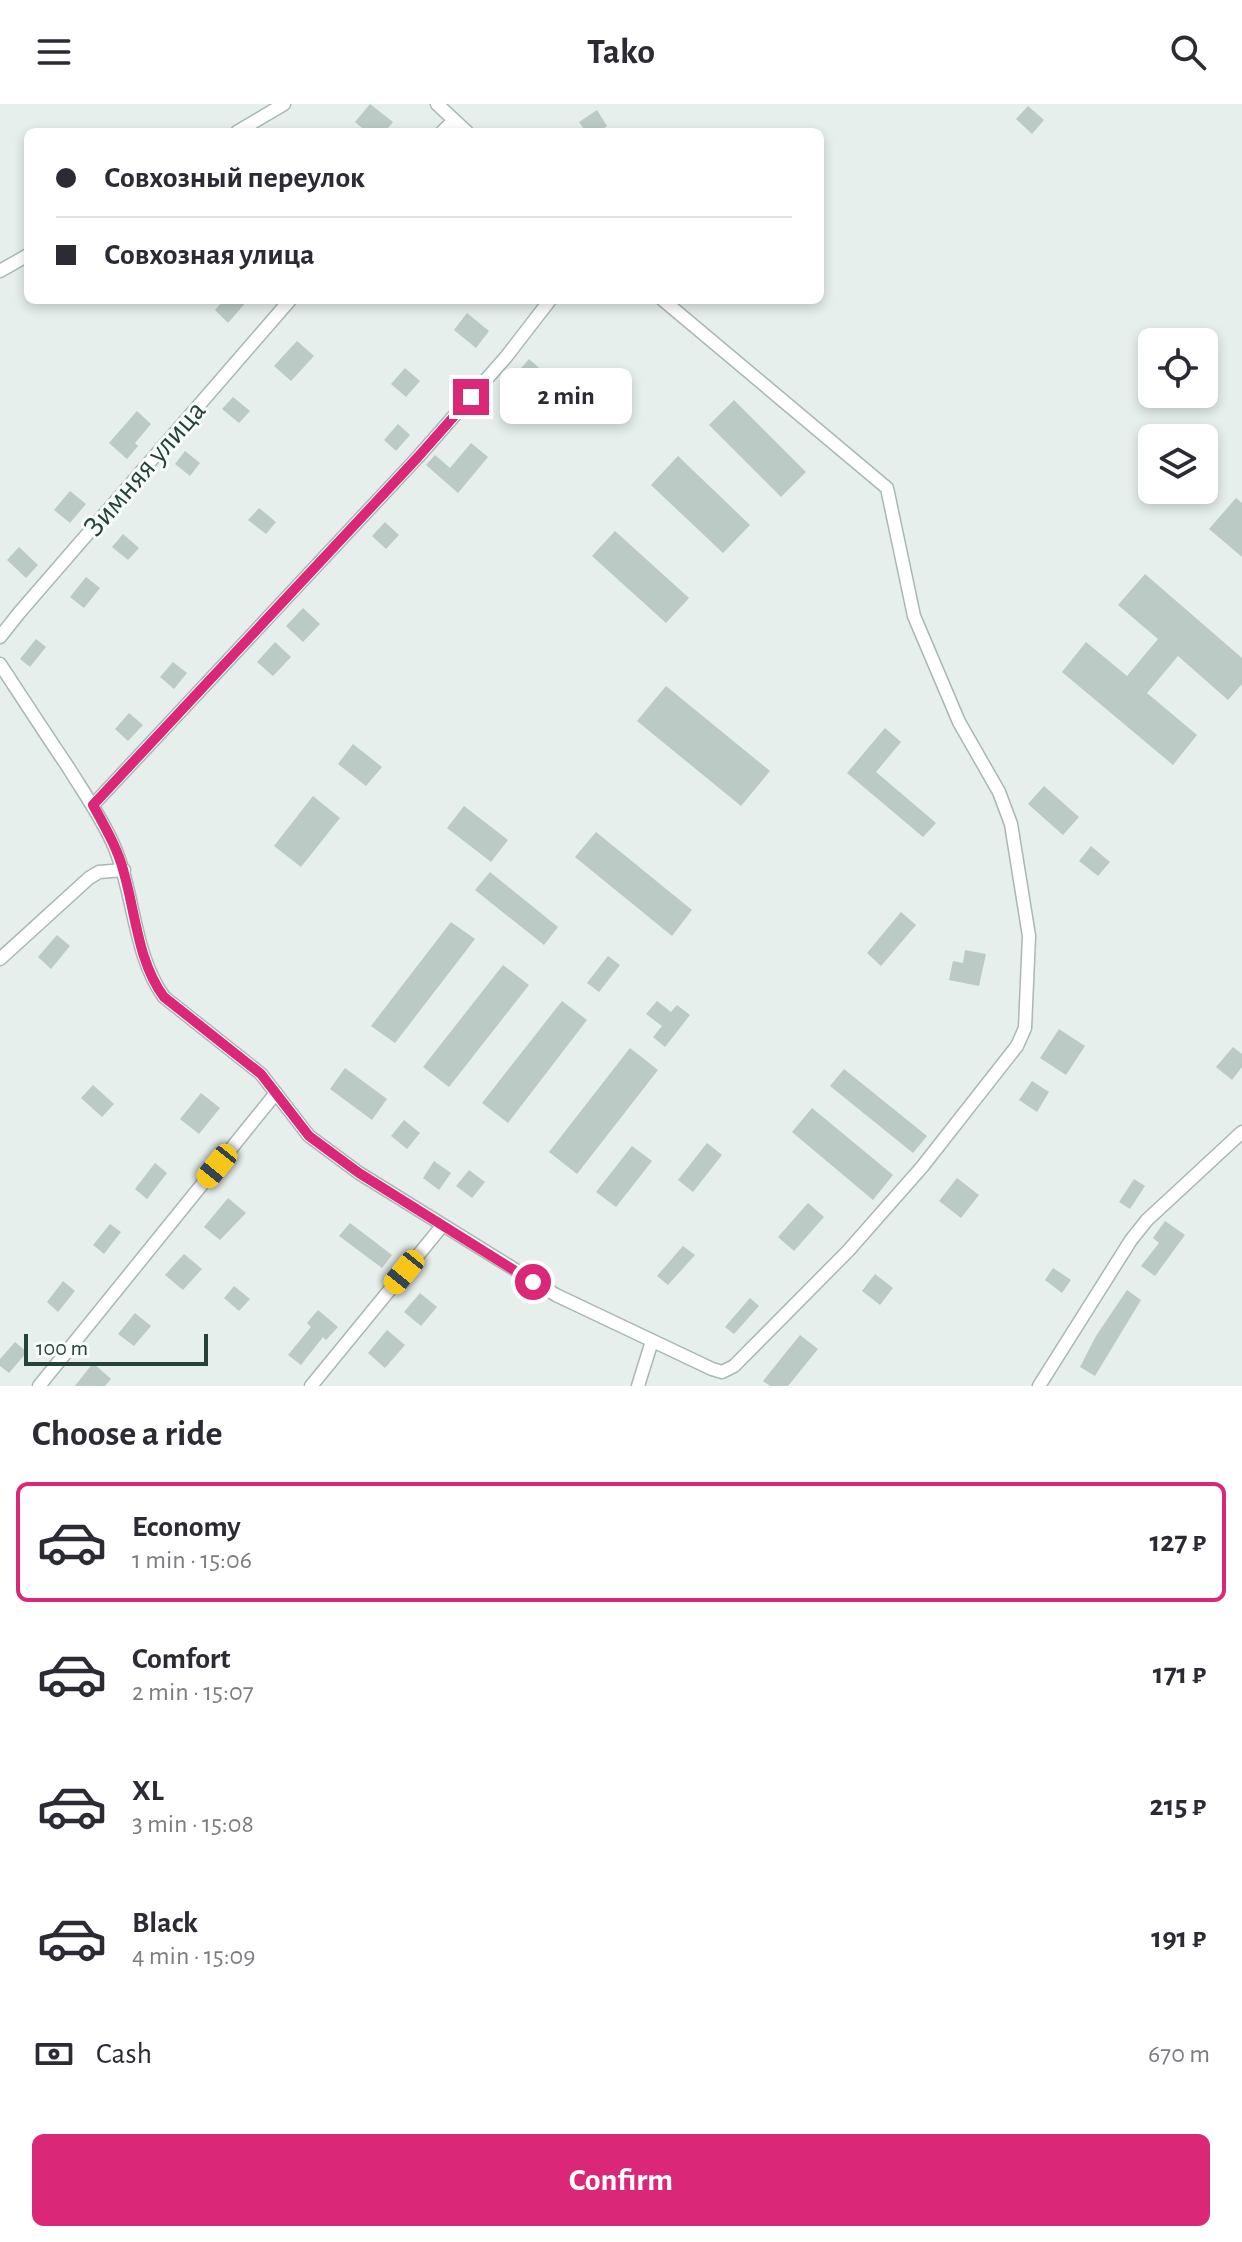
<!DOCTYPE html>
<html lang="en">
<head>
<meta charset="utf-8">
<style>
	body { margin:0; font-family:"Alegreya Sans",sans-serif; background:#f2f2f3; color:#2b2b33; height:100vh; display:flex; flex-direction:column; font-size:30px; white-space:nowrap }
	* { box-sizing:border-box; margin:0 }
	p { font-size:26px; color:#7c7c81 }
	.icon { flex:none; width:44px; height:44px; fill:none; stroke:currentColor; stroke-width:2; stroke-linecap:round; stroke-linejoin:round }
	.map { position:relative; height:1282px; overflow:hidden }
	.panel { display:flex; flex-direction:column; background:#fff; flex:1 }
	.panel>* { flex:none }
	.top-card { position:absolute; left:24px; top:24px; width:800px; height:176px; border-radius:12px; box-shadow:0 4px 12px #0003; display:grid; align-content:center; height:176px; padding:0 32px; background:#fff }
	.controls { position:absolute; left:1138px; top:224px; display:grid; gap:16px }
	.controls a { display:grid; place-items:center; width:80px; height:80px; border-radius:12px; background:#fff; box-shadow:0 4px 12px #0003; font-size:40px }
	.scale { position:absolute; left:24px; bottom:20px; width:184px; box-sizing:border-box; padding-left:8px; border:4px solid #24423a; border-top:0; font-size:22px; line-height:28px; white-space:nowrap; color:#24423a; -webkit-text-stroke:6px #f7fbf9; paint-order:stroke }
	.end { position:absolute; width:36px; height:36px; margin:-18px; border:10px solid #db2777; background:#fff; box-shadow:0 0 0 4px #fff }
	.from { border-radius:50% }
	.bubble { position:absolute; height:56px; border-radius:12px; background:#fff; box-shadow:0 4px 12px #0003; font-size:26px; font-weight:600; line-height:56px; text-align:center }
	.car { position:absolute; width:24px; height:48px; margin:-24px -12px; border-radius:10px; box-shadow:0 0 6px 2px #0007; background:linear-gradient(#f5c518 24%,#345 0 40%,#f5c518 0 76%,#345 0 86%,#f5c518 0) }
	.top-card b { display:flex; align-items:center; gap:28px; height:76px; font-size:30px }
	.top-card b+b { border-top:2px solid #e1e1e2 }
	.top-card i { width:20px; height:20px; background:#2b2b33 }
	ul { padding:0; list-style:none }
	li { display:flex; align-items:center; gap:24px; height:120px; margin:0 16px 12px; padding:0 16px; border:4px solid transparent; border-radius:12px }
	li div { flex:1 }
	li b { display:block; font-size:30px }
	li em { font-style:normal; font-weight:600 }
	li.current { border-color:#db2777 }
	li>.icon { width:72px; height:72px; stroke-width:1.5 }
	h2 { padding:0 32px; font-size:36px; line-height:96px }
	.pay { display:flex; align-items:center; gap:20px; height:88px; padding:0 32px; font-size:30px }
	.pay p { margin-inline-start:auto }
	.button { display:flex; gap:16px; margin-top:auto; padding:16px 32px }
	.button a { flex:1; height:92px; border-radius:12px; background:#db2777; color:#fff; font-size:32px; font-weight:600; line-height:92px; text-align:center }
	header { display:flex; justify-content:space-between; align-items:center; height:104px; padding:0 32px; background:#fff; font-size:36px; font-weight:600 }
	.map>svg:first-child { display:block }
</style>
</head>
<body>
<header><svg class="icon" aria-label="menu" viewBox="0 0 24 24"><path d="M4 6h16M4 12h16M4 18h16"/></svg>Tako<svg class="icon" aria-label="search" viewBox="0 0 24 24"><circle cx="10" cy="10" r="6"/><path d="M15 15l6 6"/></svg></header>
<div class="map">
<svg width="1242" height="1282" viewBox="0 0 1242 1282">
	<rect width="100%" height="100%" fill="#e6efeb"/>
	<!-- building -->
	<g fill="#bbcac4">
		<path d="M370 0 393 18 385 28H367L355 18Z"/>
		<path d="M1028 2 1044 16 1032 30 1016 15Z"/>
		<path d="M597 6 607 22 599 28H586L579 18Z"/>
		<path d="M224 196H248L228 219 215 206Z"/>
		<path d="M467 209 489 227 476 244 454 226Z"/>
		<path d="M297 237 314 252 291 277 274 262Z"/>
		<path d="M529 255 546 270 532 286 515 271Z"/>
		<path d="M405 264 420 277 406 293 391 280Z"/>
		<path d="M233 293 250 307 239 319 222 305Z"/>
		<path d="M734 296 806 368 781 393 709 321Z"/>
		<path d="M137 307 151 320 135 339 138 342 127 355 109 339Z"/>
		<path d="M398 320 410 331 396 347 384 336Z"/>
		<path d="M471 339 488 353 458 389 426 361 435 351 450 364Z"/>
		<path d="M185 347 200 359 190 372 175 360Z"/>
		<path d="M678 352 750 421 723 449 651 381Z"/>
		<path d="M70 387 86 400 70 419 54 406Z"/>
		<path d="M1236 394 1242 399V453L1209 425Z"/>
		<path d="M259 404 276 418 266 430 248 416Z"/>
		<path d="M385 418 399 431 386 445 372 432Z"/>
		<path d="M615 427 689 494 666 519 592 452Z"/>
		<path d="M123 430 139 444 128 456 112 443Z"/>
		<path d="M19 443 38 461 26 474 7 456Z"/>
		<path d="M1145 470 1242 554V580L1228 596 1178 552 1147 589 1197 631 1173 661 1062 568 1086 538 1127 572 1158 535 1118 501Z"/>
		<path d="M86 473 100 484 84 504 70 493Z"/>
		<path d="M303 504 320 520 303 538 286 522Z"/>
		<path d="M36 535 46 543 30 563 20 555Z"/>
		<path d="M275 538 291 553 273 572 257 558Z"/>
		<path d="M173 558 187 569 174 585 160 573Z"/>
		<path d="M666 582 770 667 741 702 637 617Z"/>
		<path d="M129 609 143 621 128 637 115 625Z"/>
		<path d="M885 624 901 638 876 668 936 719 923 733 847 669Z"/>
		<path d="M353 640 382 663 366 682 338 660Z"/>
		<path d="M1044 682 1079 713 1063 731 1028 700Z"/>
		<path d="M313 692 340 714 301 763 274 742Z"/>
		<path d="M464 702 508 736 491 758 447 724Z"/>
		<path d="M596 728 692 806 672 832 575 753Z"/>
		<path d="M1091 742 1110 758 1098 772 1079 757Z"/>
		<path d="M490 768 558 823 544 841 475 786Z"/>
		<path d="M901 808 916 821 881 862 867 849Z"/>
		<path d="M451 818 475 835 395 939 371 922Z"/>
		<path d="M57 831 70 842 51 865 38 853Z"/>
		<path d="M965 846 986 850 979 882 949 876 953 857 963 859Z"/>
		<path d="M608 852 620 861 599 888 587 879Z"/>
		<path d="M503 861 529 881 449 983 423 963Z"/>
		<path d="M562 897 587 916 508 1019 482 999Z"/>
		<path d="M657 897 671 908 677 901 690 911 665 943 653 933 662 922 646 910Z"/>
		<path d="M1059 925 1085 942 1066 971 1040 954Z"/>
		<path d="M1233 943 1242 950V963L1232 976 1216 963Z"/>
		<path d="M630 944 658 966 577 1070 549 1048Z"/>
		<path d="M345 964 387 995 372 1016 330 985Z"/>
		<path d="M844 965 927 1032 913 1049 830 982Z"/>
		<path d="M1032 977 1049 988 1037 1008 1019 996Z"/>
		<path d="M93 981 114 1000 102 1013 81 994Z"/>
		<path d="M201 989 220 1004 199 1030 180 1015Z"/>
		<path d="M812 1004 893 1071 873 1096 792 1028Z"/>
		<path d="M404 1016 420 1029 407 1045 391 1032Z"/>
		<path d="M707 1039 722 1051 693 1088 678 1076Z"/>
		<path d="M632 1042 652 1057 616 1103 596 1088Z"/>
		<path d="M434 1057 451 1069 439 1086 423 1074Z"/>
		<path d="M155 1059 167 1069 147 1095 135 1085Z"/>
		<path d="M469 1066 485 1078 472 1094 456 1082Z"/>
		<path d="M957 1074 979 1091 961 1114 939 1097Z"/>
		<path d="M1134 1075 1145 1082 1130 1105 1119 1098Z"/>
		<path d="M228 1094 246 1109 220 1136 204 1123Z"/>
		<path d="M808 1099 824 1113 794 1147 778 1133Z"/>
		<path d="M1165 1117 1185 1131 1155 1172 1141 1162 1159 1139 1153 1134Z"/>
		<path d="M350 1119 392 1151 382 1164 339 1132Z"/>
		<path d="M110 1120 121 1128 104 1150 93 1141Z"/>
		<path d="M683 1142 695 1151 668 1181 657 1172Z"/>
		<path d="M184 1150 202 1165 183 1186 165 1171Z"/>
		<path d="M1053 1164 1071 1176 1062 1189 1045 1176Z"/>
		<path d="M875 1170 893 1184 880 1201 862 1187Z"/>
		<path d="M63 1177 75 1187 58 1208 47 1198Z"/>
		<path d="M234 1182 250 1195 239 1207 224 1194Z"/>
		<path d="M1127 1186 1141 1196 1095 1272 1080 1263 1096 1232Z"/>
		<path d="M420 1189 437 1203 421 1222 404 1208Z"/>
		<path d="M750 1194 759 1202 734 1230 725 1223Z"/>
		<path d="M318 1206 338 1223 326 1236 323 1233 301 1261 288 1251 311 1223 307 1219Z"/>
		<path d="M135 1209 151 1222 134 1242 118 1230Z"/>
		<path d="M387 1226 405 1241 385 1264 368 1249Z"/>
		<path d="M800 1231 818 1245 788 1282H770L763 1277Z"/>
		<path d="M15 1238 27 1248 9 1269 0 1262V1255Z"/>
		<path d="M93 1259 111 1275 105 1282H75Z"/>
	</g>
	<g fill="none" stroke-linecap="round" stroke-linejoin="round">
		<defs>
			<g id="minor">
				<path d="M437 0 467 28"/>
				<path d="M237 28 284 0"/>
				<path d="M442 28 454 16"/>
				<path d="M0 167 28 151"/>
				<path d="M0 533 19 509 290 196"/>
				<path d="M0 560C23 595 45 629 68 663 84 689 102 714 114 742 135 791 133 850 164 893L261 970 309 1032 359 1069 556 1191 712 1265 722 1268 734 1262 848 1147 922 1063 1017 942 1025 924 1029 832 1011 720 999 688 959 618 914 512 887 384 663 196"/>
				<path d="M93 701 418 353 506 253 550 196"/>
				<path d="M0 855 89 774 99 768 124 766"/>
				<path d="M39 1282 276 989"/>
				<path d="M311 1282 442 1122"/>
				<path d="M638 1282 652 1237"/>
				<path d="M1039 1282 1131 1136 1147 1116 1242 1028"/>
			</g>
		</defs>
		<!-- minor casing -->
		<use href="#minor" stroke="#a8b8b2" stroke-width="15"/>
		<!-- minor -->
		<use href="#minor" stroke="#fff" stroke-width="12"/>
	</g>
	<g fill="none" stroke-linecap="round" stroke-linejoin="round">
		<!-- route -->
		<path stroke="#db2777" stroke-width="10" d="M471 293 418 353 93 701C105 723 118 745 124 769 136 811 138 858 164 893L261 970 309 1032 359 1069 533 1178"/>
	</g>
	<g text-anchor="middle" stroke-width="6" stroke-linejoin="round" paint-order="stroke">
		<!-- street labels -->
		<g font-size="30" fill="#24423a" stroke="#f7fbf9">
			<text transform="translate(144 364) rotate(-49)" y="10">Зимняя улица</text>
		</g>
	</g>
</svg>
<div class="controls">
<a><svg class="icon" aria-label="locate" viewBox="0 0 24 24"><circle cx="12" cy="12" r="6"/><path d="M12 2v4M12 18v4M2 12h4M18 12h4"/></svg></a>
<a><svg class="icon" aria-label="layers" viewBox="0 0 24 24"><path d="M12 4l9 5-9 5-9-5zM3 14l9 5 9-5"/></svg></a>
</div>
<div class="scale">100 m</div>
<i class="end from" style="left:533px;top:1178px"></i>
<i class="end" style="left:471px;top:293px"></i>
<div class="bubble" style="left:500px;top:264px;width:132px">2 min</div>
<i class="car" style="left:217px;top:1062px;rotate:219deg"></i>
<i class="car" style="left:404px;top:1168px;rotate:219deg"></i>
<div class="top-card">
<b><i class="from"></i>Совхозный переулок</b>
<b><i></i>Совхозная улица</b>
</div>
</div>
<section class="panel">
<h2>Choose a ride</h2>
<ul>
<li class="current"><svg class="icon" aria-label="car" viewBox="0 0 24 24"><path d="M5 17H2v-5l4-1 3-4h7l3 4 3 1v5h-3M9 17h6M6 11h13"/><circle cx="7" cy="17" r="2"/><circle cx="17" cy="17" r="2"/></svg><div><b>Economy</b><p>1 min · 15:06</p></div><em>127 ₽</em></li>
<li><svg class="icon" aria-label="car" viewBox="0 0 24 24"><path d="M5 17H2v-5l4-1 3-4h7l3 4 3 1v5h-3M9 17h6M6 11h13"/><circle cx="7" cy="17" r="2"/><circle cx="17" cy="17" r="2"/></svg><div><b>Comfort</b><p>2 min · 15:07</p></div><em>171 ₽</em></li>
<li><svg class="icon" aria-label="car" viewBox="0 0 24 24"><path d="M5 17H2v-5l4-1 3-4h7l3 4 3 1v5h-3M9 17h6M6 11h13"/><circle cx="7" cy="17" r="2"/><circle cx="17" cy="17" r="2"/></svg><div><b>XL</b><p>3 min · 15:08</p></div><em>215 ₽</em></li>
<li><svg class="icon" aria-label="car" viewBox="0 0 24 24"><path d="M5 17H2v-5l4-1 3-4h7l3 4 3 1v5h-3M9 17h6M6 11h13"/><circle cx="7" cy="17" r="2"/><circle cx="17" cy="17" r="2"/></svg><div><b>Black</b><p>4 min · 15:09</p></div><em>191 ₽</em></li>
</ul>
<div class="pay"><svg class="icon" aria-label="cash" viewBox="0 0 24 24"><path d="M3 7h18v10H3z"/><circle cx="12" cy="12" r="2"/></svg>Cash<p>670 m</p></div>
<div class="button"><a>Confirm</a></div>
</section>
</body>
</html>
